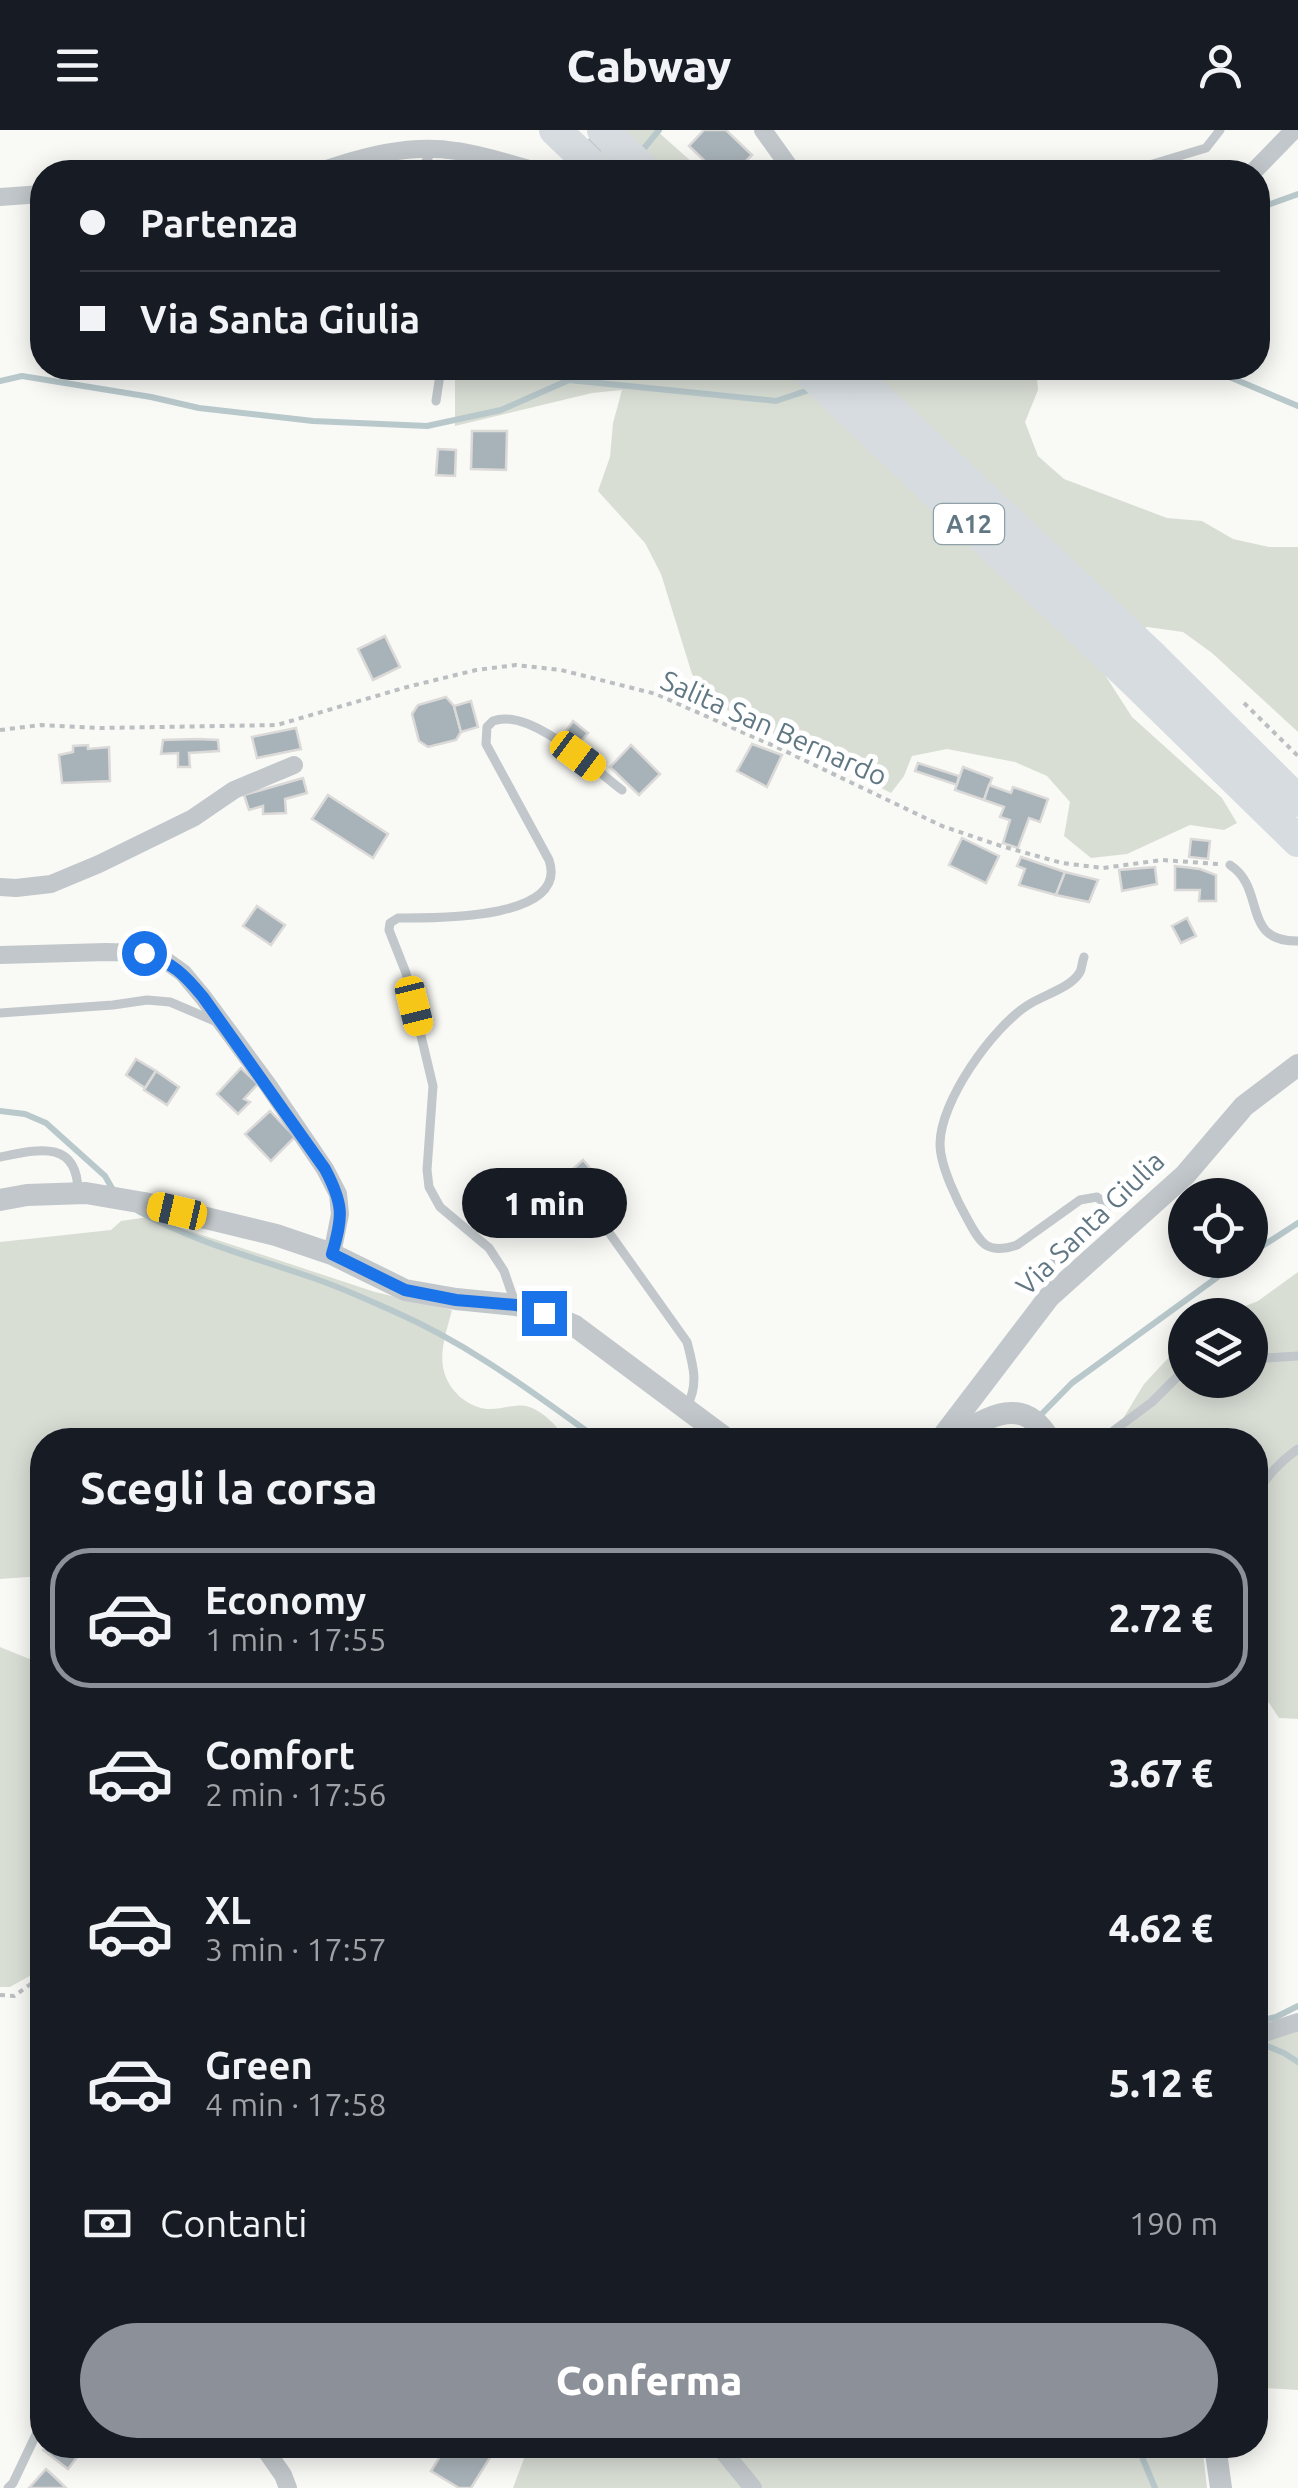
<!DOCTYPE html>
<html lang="it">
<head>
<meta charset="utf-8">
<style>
	body { margin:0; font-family:Ubuntu,sans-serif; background:#20242c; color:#f1f3f6; height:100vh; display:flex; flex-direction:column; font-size:38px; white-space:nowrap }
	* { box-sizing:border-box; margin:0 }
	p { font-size:32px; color:#9ea1a6 }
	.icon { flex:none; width:55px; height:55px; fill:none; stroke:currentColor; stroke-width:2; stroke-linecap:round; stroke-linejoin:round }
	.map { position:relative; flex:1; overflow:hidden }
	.details { position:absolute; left:30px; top:1298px; width:1238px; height:1030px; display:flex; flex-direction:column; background:#171b24; border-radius:40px; box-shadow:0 5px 25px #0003 }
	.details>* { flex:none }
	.banner { position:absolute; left:30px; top:30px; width:1240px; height:220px; border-radius:40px; box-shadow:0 5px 25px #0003; display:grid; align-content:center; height:220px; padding:0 50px; background:#171b24 }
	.tools { position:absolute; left:1168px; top:1048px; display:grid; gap:20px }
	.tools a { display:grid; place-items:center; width:100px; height:100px; border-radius:50%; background:#171b24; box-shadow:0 5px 25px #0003; font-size:50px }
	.end { position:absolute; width:45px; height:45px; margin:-22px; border:12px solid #1a73e8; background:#fff; box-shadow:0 0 0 5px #fff }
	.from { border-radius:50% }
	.bubble { position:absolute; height:70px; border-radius:35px; background:#171b24; box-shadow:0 5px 25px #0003; font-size:32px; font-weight:800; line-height:70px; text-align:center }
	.car { position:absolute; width:30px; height:60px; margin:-30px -15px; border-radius:12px; box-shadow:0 0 8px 2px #0007; background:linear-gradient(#f5c518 24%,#345 0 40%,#f5c518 0 76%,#345 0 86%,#f5c518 0) }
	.banner b { display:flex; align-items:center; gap:35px; height:95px; font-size:38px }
	.banner b+b { border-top:2px solid #363941 }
	.banner i { width:25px; height:25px; background:#f1f3f6 }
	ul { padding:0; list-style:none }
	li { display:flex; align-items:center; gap:30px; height:140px; margin:0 20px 15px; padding:0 30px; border:5px solid transparent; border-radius:40px }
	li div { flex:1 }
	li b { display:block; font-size:38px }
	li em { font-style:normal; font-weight:800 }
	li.current { border-color:#8c9099 }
	li>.icon { width:90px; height:90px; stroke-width:1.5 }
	h2 { padding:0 50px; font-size:45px; line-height:120px }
	.pay { display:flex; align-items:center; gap:25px; height:110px; padding:0 50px; font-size:38px }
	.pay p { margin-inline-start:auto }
	.button { display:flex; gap:20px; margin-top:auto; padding:20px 50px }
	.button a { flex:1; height:115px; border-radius:60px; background:#8c9099; color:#fff; font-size:40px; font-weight:800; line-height:115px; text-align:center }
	header { display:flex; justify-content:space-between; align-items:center; height:130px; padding:0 50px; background:#171b24; font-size:45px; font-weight:800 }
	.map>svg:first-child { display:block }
</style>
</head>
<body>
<header><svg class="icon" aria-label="menu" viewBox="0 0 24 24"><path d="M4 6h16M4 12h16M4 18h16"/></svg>Cabway<svg class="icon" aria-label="person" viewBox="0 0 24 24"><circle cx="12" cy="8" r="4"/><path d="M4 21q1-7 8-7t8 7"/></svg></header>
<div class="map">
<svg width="1298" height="2358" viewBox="0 0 1298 2358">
	<rect width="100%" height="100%" fill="#f9f9f6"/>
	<!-- green -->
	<g fill="#d9ded5">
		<path d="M620 0H656L703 42H584Z"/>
		<path d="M455 238H1036L1038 260 1025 292 1038 326 1064 349 1167 388 1202 391 1233 409 1269 417H1298V602L1212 523 1183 502 1147 497 1118 510 1105 545 1132 587 1222 668 1237 693 1224 700 1190 695 1127 724 1091 728 1064 706 1070 672 1047 646 1015 632 947 619 912 626 904 646 891 663 712 572 692 544 661 444 645 413 598 361 610 327 613 293 622 260 592 263 455 296Z"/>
		<path d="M148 1087 375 1162 452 1180C444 1211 432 1240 459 1266 467 1273 477 1278 487 1279 500 1280 514 1274 526 1276 543 1280 557 1297 568 1310H42V1446L0 1449V1112L111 1100 121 1091Z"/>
		<path d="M1298 1142V1589L1279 1588 1269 1573 1255 1565V1310H1110L1144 1254 1185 1210V1250H1250V1185H1223L1258 1171Z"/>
		<path d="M0 1517 42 1534V1839L10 1857H0Z"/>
		<path d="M1298 1896V2260L1265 2258 1255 2263V1912Z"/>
		<path d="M529 2315H1202L1207 2358H513Z"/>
	</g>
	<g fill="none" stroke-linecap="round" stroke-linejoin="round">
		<!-- stream -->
		<g stroke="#b8c8cb" stroke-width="6">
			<path d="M641 22 659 0"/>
			<path d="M1258 87 1265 76 1298 64"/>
			<path d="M1151 238 1220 243 1298 276"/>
			<path d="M0 251 22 246 151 267 199 278 313 291 427 296 501 280 569 250 776 271 812 259"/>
			<path d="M0 981 25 984 46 993 105 1046 113 1060"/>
			<path d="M138 1081C194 1112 256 1128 316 1149 342 1158 368 1170 393 1181 469 1214 532 1262 599 1310"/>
			<path d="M1250 1124 1298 1093"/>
			<path d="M1023 1310 1028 1298 1072 1253 1241 1130"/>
			<path d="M1255 1892 1276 1887 1298 1876"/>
			<path d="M1255 1911 1284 1923 1298 1932"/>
			<path d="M1137 2315 1155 2358"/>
		</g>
	</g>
	<!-- building -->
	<g fill="#a8b3b9" stroke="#dbdad8" stroke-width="2.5">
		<path d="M704 0H726L752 25 735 42H716L689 16Z"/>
		<path d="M472 301H507L506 340 471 339Z"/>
		<path d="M438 319 456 320 455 346 436 345Z"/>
		<path d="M385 506 400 537 373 550 358 519Z"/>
		<path d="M446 567 454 576 461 602 456 610 428 617 419 611 412 584 418 575Z"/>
		<path d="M471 571 478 597 461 602 454 576Z"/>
		<path d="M573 591 588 603 578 615 564 604Z"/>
		<path d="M296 598 301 619 257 628 252 607Z"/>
		<path d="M198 609 218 610 219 621 189 623 190 637H178V623L161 624 163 610Z"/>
		<path d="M752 614 782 625 767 657 737 641Z"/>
		<path d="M88 615V619L109 617 110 651 62 653 59 625 73 622V616Z"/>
		<path d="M631 615 660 644 639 665 610 637Z"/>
		<path d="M918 633 959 646 957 655 915 641Z"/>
		<path d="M963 637 992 648 984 670 955 660Z"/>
		<path d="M303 648 307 663 285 669 286 683 263 684V676L249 680 244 665Z"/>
		<path d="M989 655 1011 663 1013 657 1048 669 1040 692 1029 688 1018 718 1003 713 1010 690 1000 687 1004 677 984 670Z"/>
		<path d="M328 665 388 704 373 728 312 689Z"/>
		<path d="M962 708 999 726 986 753 949 735Z"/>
		<path d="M1191 709 1210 711 1208 729 1189 727Z"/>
		<path d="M1021 727 1065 742 1056 765 1019 755 1025 739 1017 736Z"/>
		<path d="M1175 736 1200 739 1216 745V771H1199L1200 760H1175Z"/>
		<path d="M1155 737 1157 754 1122 761 1119 740Z"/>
		<path d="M1065 742 1098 750 1089 772 1056 765Z"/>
		<path d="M257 776 285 795 271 815 243 796Z"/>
		<path d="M1187 788 1196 806 1181 813 1172 796Z"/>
		<path d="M136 929 156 941 145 958 126 945Z"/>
		<path d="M241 938 258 954 244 969 250 972 238 984 217 964Z"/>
		<path d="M156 941 179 957 167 975 144 960Z"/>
		<path d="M270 981 295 1007 271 1031 245 1004Z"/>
		<path d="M583 1030 604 1054 585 1071 564 1047Z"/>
		<path d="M518 1045 531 1054 517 1074 504 1065Z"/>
		<path d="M47 2315H103L94 2326 84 2318 68 2339 43 2320Z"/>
		<path d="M447 2315H473L491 2326 471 2358H459L431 2341Z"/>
		<path d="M46 2339 60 2352 66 2358H29Z"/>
	</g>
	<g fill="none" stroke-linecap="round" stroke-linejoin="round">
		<!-- path -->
		<g stroke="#bbbfc2" stroke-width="4" stroke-dasharray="5 5" stroke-linecap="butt">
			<path d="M1244 573 1298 626"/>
			<path d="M0 600 41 595 102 598 277 595 407 557 476 540 516 535 561 540 656 564 783 620 942 696 1001 716 1062 733 1103 738 1162 730 1218 734"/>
			<path d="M0 1865 14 1866 42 1846"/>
		</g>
		<!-- service -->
		<g stroke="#c1c7ca" stroke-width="9">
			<path d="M408 42 425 33 433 19"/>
			<path d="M1126 42 1206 18 1220 0"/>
			<path d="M436 271 441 238"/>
			<path d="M1230 735C1267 759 1240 812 1298 811"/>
			<path d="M0 883 113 875 147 870 170 872 217 892"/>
			<path d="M0 1027C36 1020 77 1008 78 1061"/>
			<path d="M593 1080 687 1212C693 1235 699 1254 687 1276"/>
			<path d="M1048 1163 1047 1145 1049 1136 1100 1093 1106 1081 1103 1072 1097 1067 1080 1070 1017 1115C989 1124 982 1116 969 1092 958 1073 940 1036 940 1014 940 971 993 897 1028 875 1043 865 1071 858 1080 842 1082 838 1082 832 1084 827"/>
			<path d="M515 1173 504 1141 489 1118 440 1077 429 1057 427 1040 433 956 406 843 389 800 390 793 398 788C432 788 570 791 549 730L486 614 487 597 493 591C530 577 593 638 622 660"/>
			<path d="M1250 1229 1298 1226"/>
			<path d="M1101 1310 1152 1272 1185 1239"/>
			<path d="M1255 1365C1266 1347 1281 1331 1298 1319"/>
			<path d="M8 2358 13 2353 42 2292"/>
		</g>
		<!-- minor -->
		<g stroke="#c1c7ca" stroke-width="18">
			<path d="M763 0 793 42"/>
			<path d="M318 42C361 27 410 13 456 21 484 25 513 35 540 42"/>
			<path d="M572 42 608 0"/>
			<path d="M1253 42 1294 0"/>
			<path d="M0 67 42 64"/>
			<path d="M0 757 16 758 51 754 99 734 193 688 234 660 294 635"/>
			<path d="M0 825 106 822 143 823 165 830 183 843 203 867 268 955 325 1039 338 1064 340 1084 332 1124"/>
			<path d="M1255 1906 1298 1892"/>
			<path d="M262 2315 283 2345 288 2358"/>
			<path d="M714 2315 722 2320 753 2358"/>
		</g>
		<!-- tertiary -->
		<g stroke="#c1c7ca" stroke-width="22">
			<path d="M0 1070 27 1065 86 1063 144 1073 276 1105 332 1124 405 1160 456 1169 516 1175 544 1183 575 1196 728 1310"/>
			<path d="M940 1310 1049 1167 1185 1045 1244 976 1298 935"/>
			<path d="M951 1310C986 1288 1022 1262 1050 1310"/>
			<path d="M1215 2315 1221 2358"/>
		</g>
		<!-- motorway -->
		<g stroke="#d6dcdf" stroke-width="32">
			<path d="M555 0 599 42"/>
			<path d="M603 0 646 42"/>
			<path d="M805 238 1133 550 1298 711"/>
			<path d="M846 238 1154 528 1298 671"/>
		</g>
	</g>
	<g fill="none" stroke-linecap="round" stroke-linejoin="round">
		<!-- route -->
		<path stroke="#1a73e8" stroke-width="12" d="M144 823C173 833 184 844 203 867L325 1039C344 1075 343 1086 332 1124L405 1160 456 1170 516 1175 544 1183"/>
	</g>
	<g text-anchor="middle" stroke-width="10" stroke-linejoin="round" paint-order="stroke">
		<!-- shield labels -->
		<rect fill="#fff" stroke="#90a0a9" stroke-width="2.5" x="934" y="374" width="70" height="40" rx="8"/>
		<g font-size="25" font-weight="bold" fill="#617884">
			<text x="969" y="403">A12</text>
		</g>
		<!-- street labels -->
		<g font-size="28" fill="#617884" stroke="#fff">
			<text transform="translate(774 598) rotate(24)" y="10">Salita San Bernardo</text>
			<text transform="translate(1090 1093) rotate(-44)" y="10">Via Santa Giulia</text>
		</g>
	</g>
</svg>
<div class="tools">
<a><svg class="icon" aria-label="locate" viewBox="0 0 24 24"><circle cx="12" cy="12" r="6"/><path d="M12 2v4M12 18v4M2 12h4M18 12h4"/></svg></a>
<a><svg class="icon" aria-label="layers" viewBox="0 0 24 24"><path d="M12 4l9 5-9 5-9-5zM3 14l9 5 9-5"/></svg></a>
</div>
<i class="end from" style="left:144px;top:823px"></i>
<i class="end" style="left:544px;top:1183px"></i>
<div class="bubble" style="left:462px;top:1038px;width:165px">1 min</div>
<i class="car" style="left:578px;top:626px;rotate:127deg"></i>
<i class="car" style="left:414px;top:876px;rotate:166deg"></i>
<i class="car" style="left:177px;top:1081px;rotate:283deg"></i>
<div class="banner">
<b><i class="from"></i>Partenza</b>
<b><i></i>Via Santa Giulia</b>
</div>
<section class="details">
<h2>Scegli la corsa</h2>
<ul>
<li class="current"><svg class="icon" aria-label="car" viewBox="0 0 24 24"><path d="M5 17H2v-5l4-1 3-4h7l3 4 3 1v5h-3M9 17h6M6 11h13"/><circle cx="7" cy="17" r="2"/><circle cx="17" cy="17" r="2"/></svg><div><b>Economy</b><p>1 min · 17:55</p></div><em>2.72 €</em></li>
<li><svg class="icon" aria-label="car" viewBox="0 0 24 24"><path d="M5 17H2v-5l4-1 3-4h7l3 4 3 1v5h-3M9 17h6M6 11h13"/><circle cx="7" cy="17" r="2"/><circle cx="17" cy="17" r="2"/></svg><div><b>Comfort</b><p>2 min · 17:56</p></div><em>3.67 €</em></li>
<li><svg class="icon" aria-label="car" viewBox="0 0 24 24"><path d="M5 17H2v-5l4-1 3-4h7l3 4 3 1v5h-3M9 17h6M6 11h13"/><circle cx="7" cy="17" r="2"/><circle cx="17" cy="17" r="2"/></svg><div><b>XL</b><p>3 min · 17:57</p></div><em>4.62 €</em></li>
<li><svg class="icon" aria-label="car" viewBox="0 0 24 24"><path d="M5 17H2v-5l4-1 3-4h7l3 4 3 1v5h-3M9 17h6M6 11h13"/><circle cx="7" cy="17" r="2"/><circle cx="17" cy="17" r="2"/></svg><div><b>Green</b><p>4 min · 17:58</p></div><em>5.12 €</em></li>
</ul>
<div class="pay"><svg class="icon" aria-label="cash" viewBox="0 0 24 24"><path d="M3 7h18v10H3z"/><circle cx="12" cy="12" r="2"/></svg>Contanti<p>190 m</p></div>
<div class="button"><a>Conferma</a></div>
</section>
</div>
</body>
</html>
